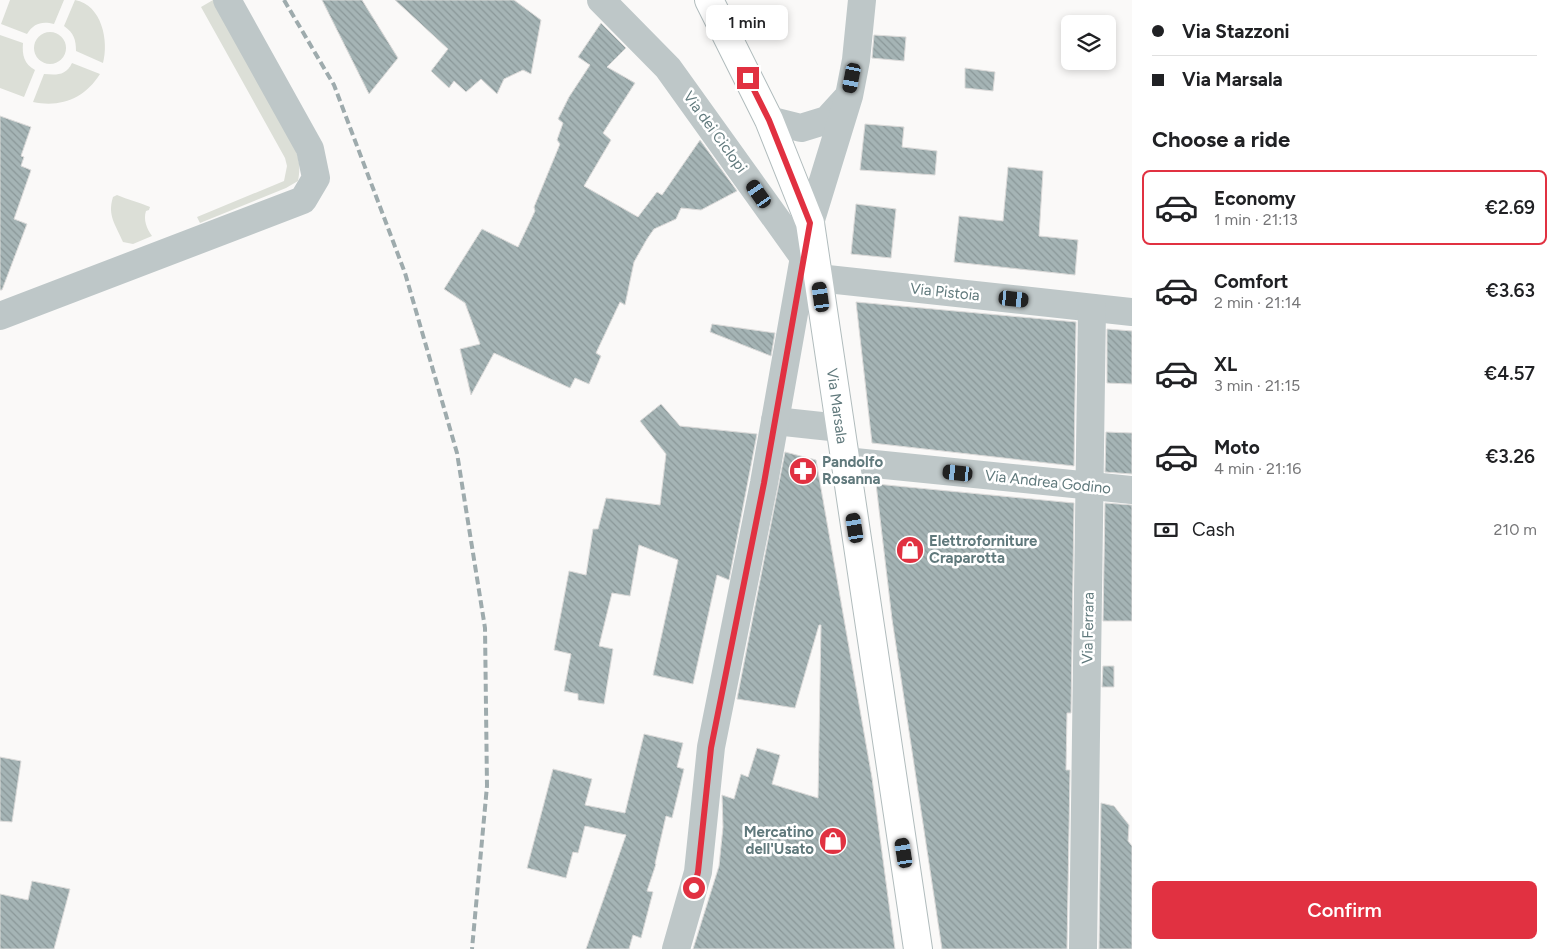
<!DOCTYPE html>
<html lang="en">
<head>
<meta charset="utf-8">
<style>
	body { margin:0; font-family:Figtree,sans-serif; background:#f2f2f2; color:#202124; height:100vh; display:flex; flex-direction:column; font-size:19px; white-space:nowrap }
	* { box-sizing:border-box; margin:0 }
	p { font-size:16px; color:#757577 }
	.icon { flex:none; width:28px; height:28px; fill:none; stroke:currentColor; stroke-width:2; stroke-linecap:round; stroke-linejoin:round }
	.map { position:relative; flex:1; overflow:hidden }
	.drawer { display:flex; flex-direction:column; background:#fff; width:425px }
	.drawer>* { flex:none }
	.hud { display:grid; align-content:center; height:110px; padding:0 20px; background:#fff }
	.buttons { position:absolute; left:1061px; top:15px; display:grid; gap:10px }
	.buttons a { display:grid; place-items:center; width:55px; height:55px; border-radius:8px; background:#fff; box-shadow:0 2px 8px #0003; font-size:25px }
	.end { position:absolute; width:22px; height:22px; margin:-11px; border:6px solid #e13141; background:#fff; box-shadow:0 0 0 2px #fff }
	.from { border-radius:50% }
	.bubble { position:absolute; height:35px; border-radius:8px; background:#fff; box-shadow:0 2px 8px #0003; font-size:16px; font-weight:600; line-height:35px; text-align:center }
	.car { position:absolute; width:15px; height:30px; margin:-15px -8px; border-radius:6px; box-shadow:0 0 4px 1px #0007; background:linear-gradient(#222 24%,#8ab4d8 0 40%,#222 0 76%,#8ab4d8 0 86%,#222 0) }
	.hud b { display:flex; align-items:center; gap:18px; height:48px; font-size:19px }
	.hud b+b { border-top:1px solid #e0e0e0 }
	.hud i { width:12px; height:12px; background:#202124 }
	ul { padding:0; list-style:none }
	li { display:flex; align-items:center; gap:15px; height:75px; margin:0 10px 8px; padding:0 10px; border:2px solid transparent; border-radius:8px }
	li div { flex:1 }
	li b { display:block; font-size:19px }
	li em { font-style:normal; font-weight:600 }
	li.selected { border-color:#e13141 }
	li>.icon { width:45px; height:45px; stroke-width:1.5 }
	h2 { padding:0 20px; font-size:22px; line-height:60px }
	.pay { display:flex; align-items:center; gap:12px; height:55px; padding:0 20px; font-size:19px }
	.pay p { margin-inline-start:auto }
	.button { display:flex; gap:10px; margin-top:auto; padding:10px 20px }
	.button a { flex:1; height:58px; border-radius:8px; background:#e13141; color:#fff; font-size:20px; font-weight:600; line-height:58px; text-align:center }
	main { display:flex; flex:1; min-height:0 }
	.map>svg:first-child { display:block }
</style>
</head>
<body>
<main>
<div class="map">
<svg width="1132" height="949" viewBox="0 0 1132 949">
	<defs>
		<pattern id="building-back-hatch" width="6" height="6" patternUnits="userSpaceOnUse" patternTransform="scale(1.25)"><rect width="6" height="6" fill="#a5b4b5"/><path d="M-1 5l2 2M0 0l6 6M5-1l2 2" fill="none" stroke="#8a9798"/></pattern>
	</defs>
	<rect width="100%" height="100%" fill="#faf9f8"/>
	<!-- grass -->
	<g fill="#dcdfd7">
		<path d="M10 0H64L54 24C42 21 34 23 27 34L1 24Z"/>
		<path d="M75 0C102 5 109 41 103 63L76 51C76 40 74 33 64 26Z"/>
		<path d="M213 0 296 151C300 162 300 170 298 181L286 188 200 223 197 217 284 181 287 166 285 158 201 7Z"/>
		<circle cx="50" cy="48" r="16"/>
		<path d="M0 35 23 43C22 55 24 64 35 70L24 97 0 88Z"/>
		<path d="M72 63 100 74C85 98 61 108 33 102L44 74C56 75 66 76 72 63Z"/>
		<path d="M117 195C128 200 139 202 150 207L149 210 146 211C143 220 147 229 152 236L133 244 123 242C116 225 107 216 113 197Z"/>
	</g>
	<!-- building -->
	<g fill="url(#building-back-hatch)" stroke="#dcdbda">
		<path d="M322 0H362L398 58 369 94Z"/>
		<path d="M395 0H514L541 20 531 74 523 70 504 79 497 94 481 79 466 92 454 81 449 88 431 71 448 49Z"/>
		<path d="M601 23 626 48 607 67 635 83 603 133 611 140 584 186 638 217 657 192 662 195 700 140 737 191 701 210 681 208 676 219 654 229 647 239 634 262 625 305 620 302 596 353 601 356 589 384 575 378 570 388 494 353 471 395 460 349 480 344 465 303 444 289 482 229 518 247 535 211 534 207 560 144 557 140 563 123 558 119 569 97 590 65 578 57Z"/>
		<path d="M874 35 906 37 904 61 872 58Z"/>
		<path d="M965 68 995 72 993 91 965 88Z"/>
		<path d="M0 116 31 127 21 156 24 157 21 166 31 170 14 219 27 224 2 290H0Z"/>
		<path d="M865 124 904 127 902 147 937 151 935 175 860 170Z"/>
		<path d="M1008 167 1043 171 1039 236 1078 240 1075 275 954 262 959 216 1003 221Z"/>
		<path d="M856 204 896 209 891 258 851 254Z"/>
		<path d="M856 302 1076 322 1074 466 872 443Z"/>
		<path d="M712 324 775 333 771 356 710 332Z"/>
		<path d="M1107 329 1132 331V384L1107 383Z"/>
		<path d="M661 404 680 426 757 434 729 580 717 575 693 684 653 675 678 560 639 545 630 596 612 593 599 646 613 649 604 704 578 700V694L564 691 571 654 554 650 569 571 586 575 593 529H598L606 498 660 505 666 454 640 421Z"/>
		<path d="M1106 432 1132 433V474L1105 472Z"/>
		<path d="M785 452 816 460 872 778 895 949H693L719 866 723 827 722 795 734 799 741 774 748 777 757 748 780 755 772 784 818 798 821 625H819L795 708 737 699Z"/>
		<path d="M876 484 1074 503 1071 713H1067L1066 770H1070L1067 949H942L892 619Z"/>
		<path d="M1105 503 1132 505V621H1103Z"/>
		<path d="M1103 666H1114V687H1102Z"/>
		<path d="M644 734 683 743 677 767 684 769 672 818 666 816 655 864H656L647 891 653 892 641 938 633 935 629 949H586L626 835 585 826 578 853 573 852 566 878 527 868 553 769 592 779 585 805 625 813Z"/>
		<path d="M0 757 21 761 12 822 0 821Z"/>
		<path d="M1101 803 1114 806 1129 825 1128 841 1132 846V949H1099Z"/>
		<path d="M32 881 70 889 54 949H0V894L28 900Z"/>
	</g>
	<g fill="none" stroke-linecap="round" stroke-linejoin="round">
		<defs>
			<path id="secondary" d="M709 0 769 120 810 223 918 949"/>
		</defs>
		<!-- secondary casing -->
		<use href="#secondary" stroke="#b1bcbd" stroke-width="30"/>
		<!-- minor -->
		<g stroke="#bec7c8" stroke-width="28">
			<path d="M601 0 668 68 810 266"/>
			<path d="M769 120 801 128 827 120 848 97"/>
			<path d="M818 278 1132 312"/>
			<path d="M0 316 303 200 316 178 310 149 227 0"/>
			<path d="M775 421 840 428"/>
			<path d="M845 461 1132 490"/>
			<path d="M676 949 698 872 711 747 764 483 810 223 849 96 856 60 862 0"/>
			<path d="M1083 949 1092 308"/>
		</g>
		<!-- secondary -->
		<use href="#secondary" stroke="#fff" stroke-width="28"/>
		<!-- rail -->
		<path stroke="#9eabad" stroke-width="4" stroke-dasharray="8 4" stroke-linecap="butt" d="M284 0 334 85 405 273 457 453 485 628 487 786 472 949"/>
	</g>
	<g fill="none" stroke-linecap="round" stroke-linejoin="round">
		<!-- route -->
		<path stroke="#e13141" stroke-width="6" d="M694 888 698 872 711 748 764 483 810 223 769 120 748 78"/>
	</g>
	<!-- icons -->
	<defs>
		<symbol id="pharmacy-disc" viewBox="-11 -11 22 22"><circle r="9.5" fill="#e13141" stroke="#fff"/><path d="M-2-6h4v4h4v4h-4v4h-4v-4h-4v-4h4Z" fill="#fff"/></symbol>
		<symbol id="shop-disc" viewBox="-11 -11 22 22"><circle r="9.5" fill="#e13141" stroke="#fff"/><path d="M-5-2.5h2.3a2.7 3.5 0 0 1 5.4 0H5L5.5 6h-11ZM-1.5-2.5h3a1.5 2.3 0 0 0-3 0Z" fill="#fff"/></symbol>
	</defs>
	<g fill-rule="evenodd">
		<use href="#pharmacy-disc" x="787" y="455" width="32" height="32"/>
		<use href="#shop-disc" x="894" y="534" width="32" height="32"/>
		<use href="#shop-disc" x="817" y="825" width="32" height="32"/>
	</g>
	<g text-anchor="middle" stroke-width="5" stroke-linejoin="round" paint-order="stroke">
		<!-- street labels -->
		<g font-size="15" fill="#60797c" stroke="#fff">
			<text transform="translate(715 132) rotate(54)" y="5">Via dei Ciclopi</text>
			<text transform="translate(945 292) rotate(6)" y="5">Via Pistoia</text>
			<text transform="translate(837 406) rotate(82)" y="5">Via Marsala</text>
			<text transform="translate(1048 482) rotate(6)" y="5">Via Andrea Godino</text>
			<text transform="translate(1088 628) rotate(-89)" y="5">Via Ferrara</text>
		</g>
		<!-- poi labels -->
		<g font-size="15" font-weight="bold" fill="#60797c" stroke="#fff" text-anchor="start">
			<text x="822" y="467">Pandolfo<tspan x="822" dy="17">Rosanna</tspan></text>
			<text x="929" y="546">Elettroforniture<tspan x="929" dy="17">Craparotta</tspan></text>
			<text x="814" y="837" text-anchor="end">Mercatino<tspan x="814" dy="17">dell'Usato</tspan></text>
		</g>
	</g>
</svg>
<div class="buttons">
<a><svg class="icon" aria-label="layers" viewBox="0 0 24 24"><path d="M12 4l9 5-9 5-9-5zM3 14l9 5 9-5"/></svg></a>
</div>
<i class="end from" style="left:694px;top:888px"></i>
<i class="end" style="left:748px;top:78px"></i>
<div class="bubble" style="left:706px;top:5px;width:82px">1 min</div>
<i class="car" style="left:852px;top:78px;rotate:191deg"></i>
<i class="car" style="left:759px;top:194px;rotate:325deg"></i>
<i class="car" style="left:821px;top:297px;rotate:352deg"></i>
<i class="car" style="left:1014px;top:299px;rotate:96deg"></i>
<i class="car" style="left:958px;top:473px;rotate:276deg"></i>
<i class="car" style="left:855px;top:528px;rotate:351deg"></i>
<i class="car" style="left:904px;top:853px;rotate:351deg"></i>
</div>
<section class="drawer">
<div class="hud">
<b><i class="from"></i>Via Stazzoni</b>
<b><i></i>Via Marsala</b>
</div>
<h2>Choose a ride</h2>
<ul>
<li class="selected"><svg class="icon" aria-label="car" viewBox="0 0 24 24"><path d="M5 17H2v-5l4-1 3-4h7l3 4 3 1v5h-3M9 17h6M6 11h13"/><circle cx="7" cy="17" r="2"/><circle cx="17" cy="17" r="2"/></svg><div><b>Economy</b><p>1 min · 21:13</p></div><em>€2.69</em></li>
<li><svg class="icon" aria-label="car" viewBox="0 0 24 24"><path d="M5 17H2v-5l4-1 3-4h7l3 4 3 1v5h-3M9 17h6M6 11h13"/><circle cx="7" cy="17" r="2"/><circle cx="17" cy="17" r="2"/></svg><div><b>Comfort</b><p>2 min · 21:14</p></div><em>€3.63</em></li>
<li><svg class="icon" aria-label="car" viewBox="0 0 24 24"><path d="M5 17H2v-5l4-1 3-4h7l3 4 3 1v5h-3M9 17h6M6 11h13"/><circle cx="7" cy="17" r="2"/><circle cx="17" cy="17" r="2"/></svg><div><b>XL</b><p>3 min · 21:15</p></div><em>€4.57</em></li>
<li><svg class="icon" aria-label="car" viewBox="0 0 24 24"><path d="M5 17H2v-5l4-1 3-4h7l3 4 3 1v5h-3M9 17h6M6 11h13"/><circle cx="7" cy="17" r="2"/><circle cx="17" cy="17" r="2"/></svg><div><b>Moto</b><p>4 min · 21:16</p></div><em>€3.26</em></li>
</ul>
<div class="pay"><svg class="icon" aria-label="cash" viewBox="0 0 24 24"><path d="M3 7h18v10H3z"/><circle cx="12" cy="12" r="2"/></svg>Cash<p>210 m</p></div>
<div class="button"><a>Confirm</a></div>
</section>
</main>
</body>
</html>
